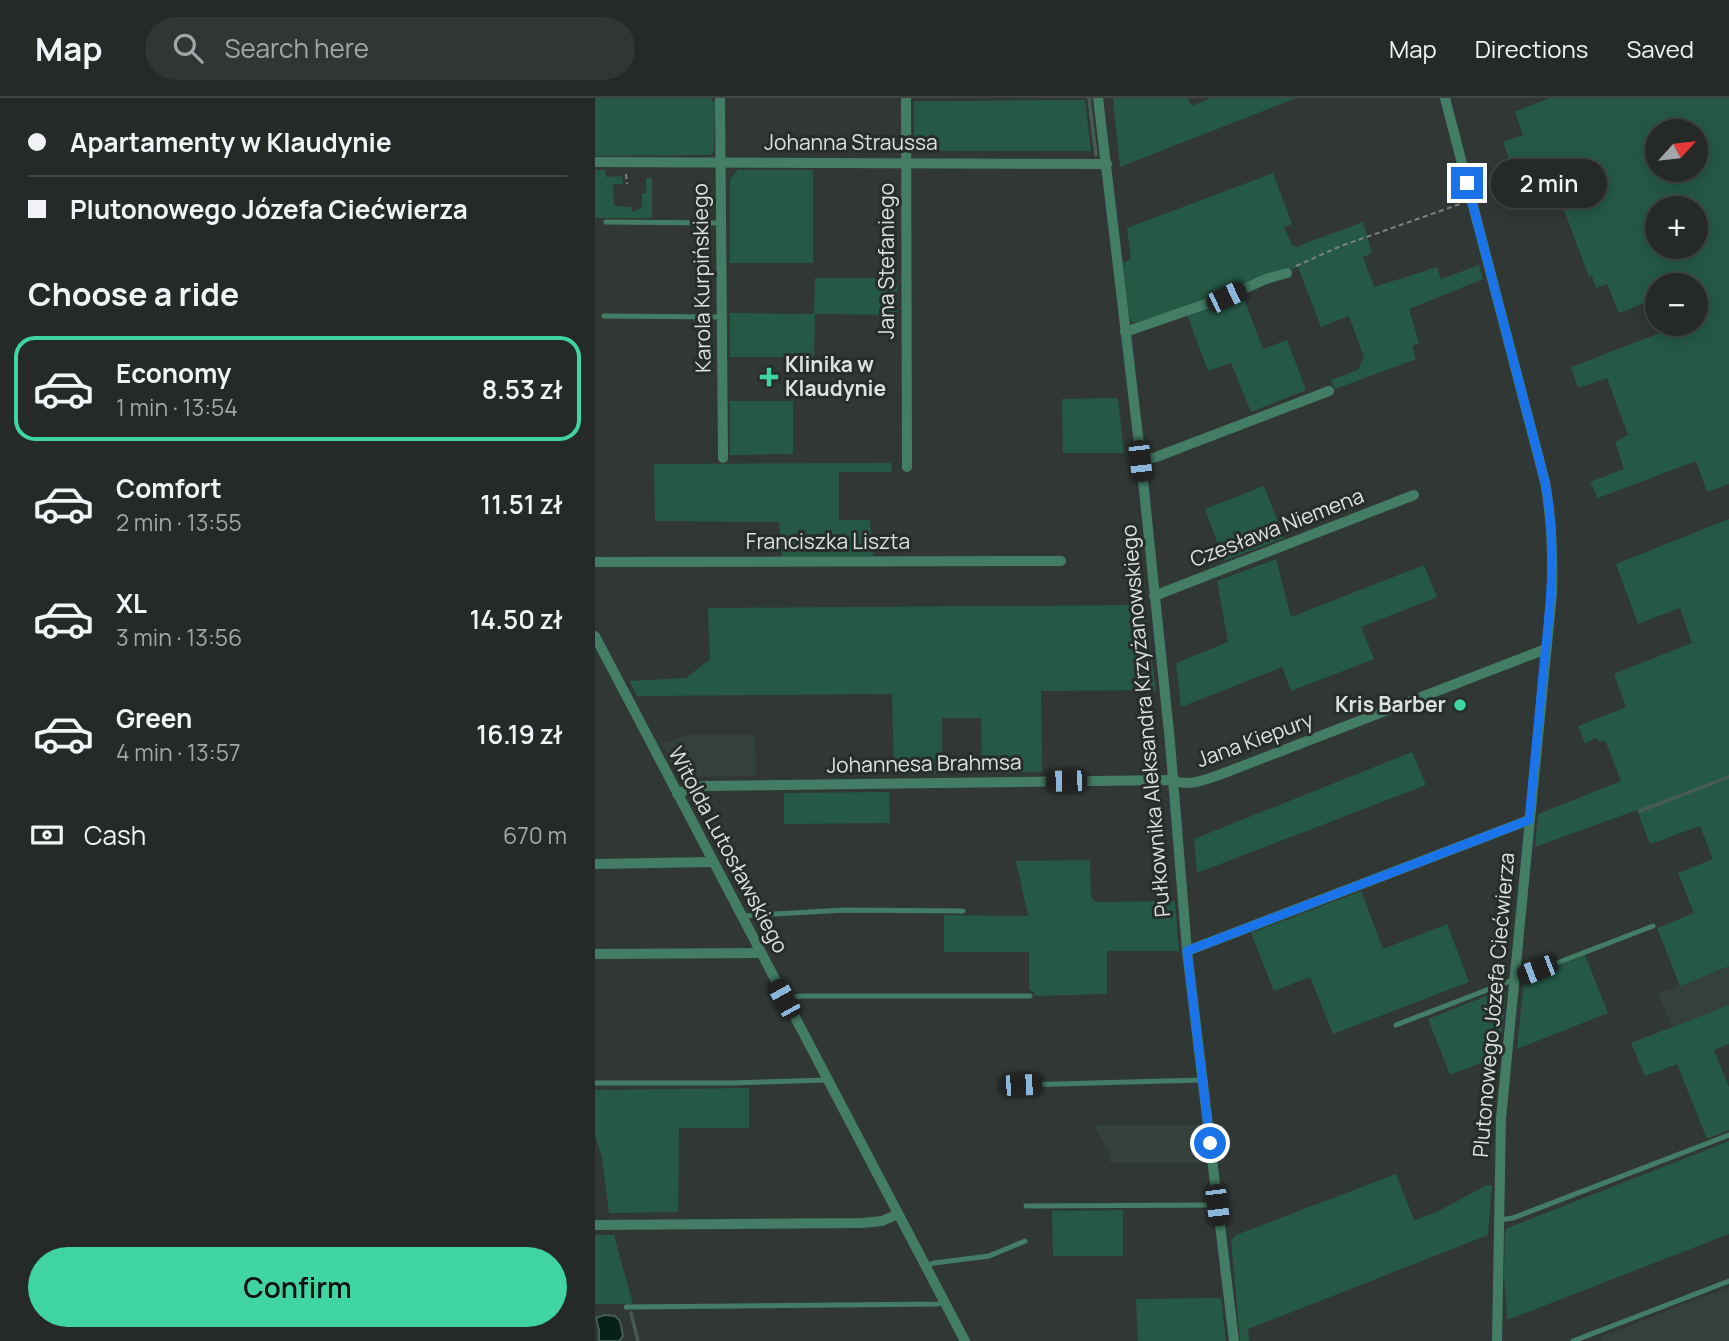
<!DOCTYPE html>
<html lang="en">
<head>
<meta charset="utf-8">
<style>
	body { margin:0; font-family:Manrope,sans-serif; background:#313534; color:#f1f3f6; height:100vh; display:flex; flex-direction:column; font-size:26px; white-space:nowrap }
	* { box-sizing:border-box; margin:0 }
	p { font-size:23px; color:#a3a6a8 }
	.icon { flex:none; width:38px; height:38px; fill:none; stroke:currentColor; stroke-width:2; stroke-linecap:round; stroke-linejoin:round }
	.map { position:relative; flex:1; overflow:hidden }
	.panel { display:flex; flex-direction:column; background:#252928; width:595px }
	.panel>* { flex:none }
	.hud { display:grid; align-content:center; height:154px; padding:0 28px; background:#252928 }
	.needle { width:46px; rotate:63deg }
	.controls { position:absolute; left:1050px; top:21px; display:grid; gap:14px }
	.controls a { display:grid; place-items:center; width:63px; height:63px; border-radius:50%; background:#252928; box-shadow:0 4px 18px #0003,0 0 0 2px #424545; font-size:35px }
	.end { position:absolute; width:32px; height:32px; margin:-16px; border:9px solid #1a73e8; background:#fff; box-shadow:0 0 0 4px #fff }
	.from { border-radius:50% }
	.bubble { position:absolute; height:49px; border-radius:24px; background:#252928; box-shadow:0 4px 18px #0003,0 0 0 2px #424545; font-size:23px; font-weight:600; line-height:49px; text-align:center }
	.car { position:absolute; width:21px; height:42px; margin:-21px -10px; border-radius:9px; box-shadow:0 0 5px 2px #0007; background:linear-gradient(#222 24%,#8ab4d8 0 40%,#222 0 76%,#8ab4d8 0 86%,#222 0) }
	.hud b { display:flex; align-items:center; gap:24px; height:66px; font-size:26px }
	.hud b+b { border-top:2px solid #424545 }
	.hud i { width:18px; height:18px; background:#f1f3f6 }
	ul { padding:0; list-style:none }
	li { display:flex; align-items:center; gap:21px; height:105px; margin:0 14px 10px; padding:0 14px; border:4px solid transparent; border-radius:21px }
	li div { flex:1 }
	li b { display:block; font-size:26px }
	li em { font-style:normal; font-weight:600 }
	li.on { border-color:#40d4a2 }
	li>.icon { width:63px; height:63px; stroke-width:1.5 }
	h2 { padding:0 28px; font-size:32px; line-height:84px }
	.pay { display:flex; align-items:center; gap:18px; height:77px; padding:0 28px; font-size:26px }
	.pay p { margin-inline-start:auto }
	.button { display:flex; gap:14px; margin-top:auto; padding:14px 28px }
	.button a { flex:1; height:80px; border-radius:42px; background:#40d4a2; color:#111; font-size:28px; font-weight:600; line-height:80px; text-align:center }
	header { display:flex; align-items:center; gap:42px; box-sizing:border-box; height:98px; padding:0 35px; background:#252928; border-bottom:2px solid #424545 }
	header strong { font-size:33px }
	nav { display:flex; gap:38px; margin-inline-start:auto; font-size:24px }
	.search { width:490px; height:63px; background:#313534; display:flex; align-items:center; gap:18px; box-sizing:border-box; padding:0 24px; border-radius:38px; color:#a3a6a8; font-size:26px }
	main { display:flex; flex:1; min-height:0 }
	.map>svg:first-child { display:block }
</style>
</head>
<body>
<header>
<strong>Map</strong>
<div class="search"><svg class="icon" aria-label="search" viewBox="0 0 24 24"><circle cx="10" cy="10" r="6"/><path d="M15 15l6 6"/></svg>Search here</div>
<nav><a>Map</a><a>Directions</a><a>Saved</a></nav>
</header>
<main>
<section class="panel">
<div class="hud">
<b><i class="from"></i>Apartamenty w Klaudynie</b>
<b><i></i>Plutonowego Józefa Ciećwierza</b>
</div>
<h2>Choose a ride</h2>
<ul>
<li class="on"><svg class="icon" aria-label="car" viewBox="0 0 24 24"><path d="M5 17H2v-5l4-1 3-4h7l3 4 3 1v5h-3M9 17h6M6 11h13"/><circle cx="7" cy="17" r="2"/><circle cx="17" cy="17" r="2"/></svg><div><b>Economy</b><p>1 min · 13:54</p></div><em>8.53 zł</em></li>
<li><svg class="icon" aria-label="car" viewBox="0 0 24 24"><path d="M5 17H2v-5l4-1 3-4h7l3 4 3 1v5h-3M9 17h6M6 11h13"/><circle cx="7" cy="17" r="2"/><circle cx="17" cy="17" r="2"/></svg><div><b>Comfort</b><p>2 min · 13:55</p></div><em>11.51 zł</em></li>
<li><svg class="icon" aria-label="car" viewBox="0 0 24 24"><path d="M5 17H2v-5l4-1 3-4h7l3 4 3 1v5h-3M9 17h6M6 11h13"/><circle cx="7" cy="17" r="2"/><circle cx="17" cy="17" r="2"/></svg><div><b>XL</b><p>3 min · 13:56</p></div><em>14.50 zł</em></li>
<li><svg class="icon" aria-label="car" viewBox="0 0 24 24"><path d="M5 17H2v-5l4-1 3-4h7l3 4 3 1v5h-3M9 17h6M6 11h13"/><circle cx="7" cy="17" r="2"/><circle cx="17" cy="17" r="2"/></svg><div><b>Green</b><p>4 min · 13:57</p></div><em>16.19 zł</em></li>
</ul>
<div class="pay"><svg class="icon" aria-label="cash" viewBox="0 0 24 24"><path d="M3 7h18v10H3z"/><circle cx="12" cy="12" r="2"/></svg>Cash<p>670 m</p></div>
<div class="button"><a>Confirm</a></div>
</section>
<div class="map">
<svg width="1134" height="1243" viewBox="0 0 1134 1243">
	<rect width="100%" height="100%" fill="#313735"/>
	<!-- built -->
	<g fill="#34413b">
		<path d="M93 637H160L161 678 92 679 79 670 67 646Z"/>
		<path d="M1134 868V907L1077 929 1063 896Z"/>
		<path d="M499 1027H606L610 1065H515L514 1053Z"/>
		<path d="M1134 1189V1243H1006L1005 1239Z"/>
	</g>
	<!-- green -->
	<g fill="#255945" fill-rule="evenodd">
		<path d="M0 0H117V3H120L119 51 117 56 111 57 0 58Z"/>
		<path d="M518 0H593L597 8 616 0H701L525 69Z"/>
		<path d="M954 0H1134V386L1112 394 1101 363 1003 400 995 384 1029 371 1020 344 1033 337 1012 280 983 290 976 269 1089 226H1101V187H1062V200L1024 215 1012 186 1001 190 997 178 994 179 957 80 925 91 908 44 928 37 920 14ZM1101 33V72H1062V33ZM1101 110V149H1062V110Z"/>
		<path d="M490 2 496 53H328L319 45V3Z"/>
		<path d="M0 72H10L11 79 27 78 28 86H18L19 108 36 109 37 114 47 110V96L51 95V80H57V120H0Z"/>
		<path d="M143 72H218V165H135V81Z"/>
		<path d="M678 75 697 126 689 129 697 147 701 149 768 124 777 155 768 159 779 189 842 169 846 181 884 167 888 181 814 211 824 245 817 248 821 261 740 291 736 282 763 272 769 259 754 218 726 229 703 169 612 202 543 224H537L534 219 528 165 536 161 532 130Z"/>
		<path d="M220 180H302V217L220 216 219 259H135V215L219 216Z"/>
		<path d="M647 196 668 251 692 242 711 292 656 314 636 265 613 273 592 217Z"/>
		<path d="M523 300 529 355H468L467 301Z"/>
		<path d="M135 303H198V356L135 357Z"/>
		<path d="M296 365 297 374H244V422H275L278 458 187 459 184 424 60 423 59 366Z"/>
		<path d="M669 388 689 440 629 463 610 411Z"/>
		<path d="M1134 421V868L1085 888 1062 830 1099 815 1083 775 1118 761 1105 728 1055 746 1042 712 940 749 943 716 1026 683 1010 642 1004 644 1002 640 990 645 983 628 1031 609 1019 576 1097 545 1085 510 1043 526 1021 466Z"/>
		<path d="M681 461 696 519 829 467 842 499 766 529 779 561 696 593 687 569 586 609 581 565 633 544 622 483Z"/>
		<path d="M549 507 561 592 446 593 447 674 387 675 386 620H347V675L299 676 297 596 42 598 34 583 91 580 115 561 113 510Z"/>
		<path d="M817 654 831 687 602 775 599 741Z"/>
		<path d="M294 694 295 725 189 726V695Z"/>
		<path d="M495 762 496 799 501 804 580 803 584 853H512V896L440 898 439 894 434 891V854H349V817L433 818 421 763Z"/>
		<path d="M766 793 788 851 852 826 874 884 738 936 715 879 679 893 656 835Z"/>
		<path d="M990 857 1013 915 922 951 929 881Z"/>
		<path d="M906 892 911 894 904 958 855 977 833 921Z"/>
		<path d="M1134 907V946L1119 952 1134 989V1032L1112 1041 1082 966 1050 978 1036 945Z"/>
		<path d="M154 990V1030H84L83 1114 14 1115 7 1060 0 1037V992Z"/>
		<path d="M1134 1043V1136L912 1222 909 1176 910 1131Z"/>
		<path d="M801 1076 819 1122 840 1115 892 1087H897L893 1137 653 1231 654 1243H645L636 1142 641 1137Z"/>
		<path d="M528 1112V1158H458L457 1113Z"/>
		<path d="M0 1137H19L38 1206H0Z"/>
		<path d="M626 1200 631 1243H543L541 1201Z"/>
	</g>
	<!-- water -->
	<path fill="#062218" stroke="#465b54" stroke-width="2" d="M9 1217 20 1218 25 1223 28 1238 24 1243H4V1232L1 1220Z"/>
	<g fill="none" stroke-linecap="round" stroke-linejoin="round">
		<!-- stream -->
		<g stroke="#465b54" stroke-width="3.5">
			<path d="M494 0 501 57"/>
			<path d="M1045 713 1134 679"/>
			<path d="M36 1215 43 1243"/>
		</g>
		<!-- path -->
		<g stroke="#7d8381" stroke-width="2" stroke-dasharray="5 3.5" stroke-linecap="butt">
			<path d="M31 76 32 86"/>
			<path d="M701 168 746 148 865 106"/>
		</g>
		<!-- lane -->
		<g stroke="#447d66" stroke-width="5">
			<path d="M11 124 126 125"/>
			<path d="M9 218 127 219"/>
			<path d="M147 818 249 812 368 813"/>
			<path d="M190 900 207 898H435"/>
			<path d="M801 927 1058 828"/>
			<path d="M0 985H135L232 982"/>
			<path d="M426 987 607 982"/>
			<path d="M431 1108 622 1107"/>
			<path d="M903 1122 918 1120 1134 1037"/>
			<path d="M331 1168 339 1165 394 1158 430 1143"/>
			<path d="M31 1209 343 1206 349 1204"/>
			<path d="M978 1243 1134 1183"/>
		</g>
		<!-- street -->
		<g stroke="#447d66" stroke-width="10">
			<path d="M125 0 128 360"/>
			<path d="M311 0 312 369"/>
			<path d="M503 0 546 363 575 644 592 853 639 1243"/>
			<path d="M850 0 950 384C957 421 958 457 957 495L906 1020 902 1243"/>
			<path d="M0 64 512 66"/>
			<path d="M530 234 631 199 671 181 692 175"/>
			<path d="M546 363 561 359 734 293"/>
			<path d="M0 464 466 463"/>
			<path d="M559 498 819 397"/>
			<path d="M0 538 370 1243"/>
			<path d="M82 696 95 690 109 688 578 682C594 689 608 682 624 677L951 551"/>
			<path d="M0 766 117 764"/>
			<path d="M592 853 934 722"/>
			<path d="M0 856 165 855"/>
			<path d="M0 1127 267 1125 287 1123 303 1116"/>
		</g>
	</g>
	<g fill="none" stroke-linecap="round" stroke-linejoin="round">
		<!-- route -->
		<path stroke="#1a73e8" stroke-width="9" d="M615 1045 592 853 934 722C939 670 944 618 949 566 956 504 962 446 950 384L872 85"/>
	</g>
	<!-- markers -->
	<g fill="#40d4a2" stroke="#272d2a" stroke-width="2.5">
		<path d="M170.5 268.5h7v7h7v7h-7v7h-7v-7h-7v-7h7z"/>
		<circle cx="865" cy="607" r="7"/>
	</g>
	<g text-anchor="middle" stroke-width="6" stroke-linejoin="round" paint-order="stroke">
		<!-- street labels -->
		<g font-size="21" fill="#dde1df" stroke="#272d2a">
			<text x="256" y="52">Johanna Straussa</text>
			<text transform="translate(292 163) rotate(-90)" y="7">Jana Stefaniego</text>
			<text transform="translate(107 180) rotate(-91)" y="7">Karola Kurpińskiego</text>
			<text transform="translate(682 430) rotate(-21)" y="7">Czesława Niemena</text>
			<text x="233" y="451">Franciszka Liszta</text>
			<text transform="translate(551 623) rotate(-95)" y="7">Pułkownika Aleksandra Krzyżanowskiego</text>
			<text transform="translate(660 642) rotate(-20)" y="7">Jana Kiepury</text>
			<text transform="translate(329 666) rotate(-1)" y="7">Johannesa Brahmsa</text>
			<text transform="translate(133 752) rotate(62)" y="7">Witolda Lutosławskiego</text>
			<text transform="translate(899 907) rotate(-85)" y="7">Plutonowego Józefa Ciećwierza</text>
		</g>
		<!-- poi labels -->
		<g font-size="21" font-weight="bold" fill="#dde1df" stroke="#272d2a" text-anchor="start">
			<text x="190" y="274">Klinika w<tspan x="190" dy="24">Klaudynie</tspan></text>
			<text x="851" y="614" text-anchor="end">Kris Barber</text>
		</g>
	</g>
</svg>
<div class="controls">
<a><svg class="needle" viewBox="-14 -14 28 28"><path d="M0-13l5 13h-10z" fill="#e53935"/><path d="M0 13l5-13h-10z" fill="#a3a6a8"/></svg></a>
<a>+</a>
<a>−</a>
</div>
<i class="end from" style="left:615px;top:1045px"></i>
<i class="end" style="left:872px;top:85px"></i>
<div class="bubble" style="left:896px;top:61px;width:116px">2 min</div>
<i class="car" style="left:631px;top:199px;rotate:64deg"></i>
<i class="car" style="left:545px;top:363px;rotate:174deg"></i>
<i class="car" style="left:471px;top:683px;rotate:269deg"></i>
<i class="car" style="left:942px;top:872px;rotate:249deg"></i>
<i class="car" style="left:189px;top:901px;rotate:331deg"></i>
<i class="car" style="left:426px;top:987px;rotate:88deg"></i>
<i class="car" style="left:622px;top:1107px;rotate:173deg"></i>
</div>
</main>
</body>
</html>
